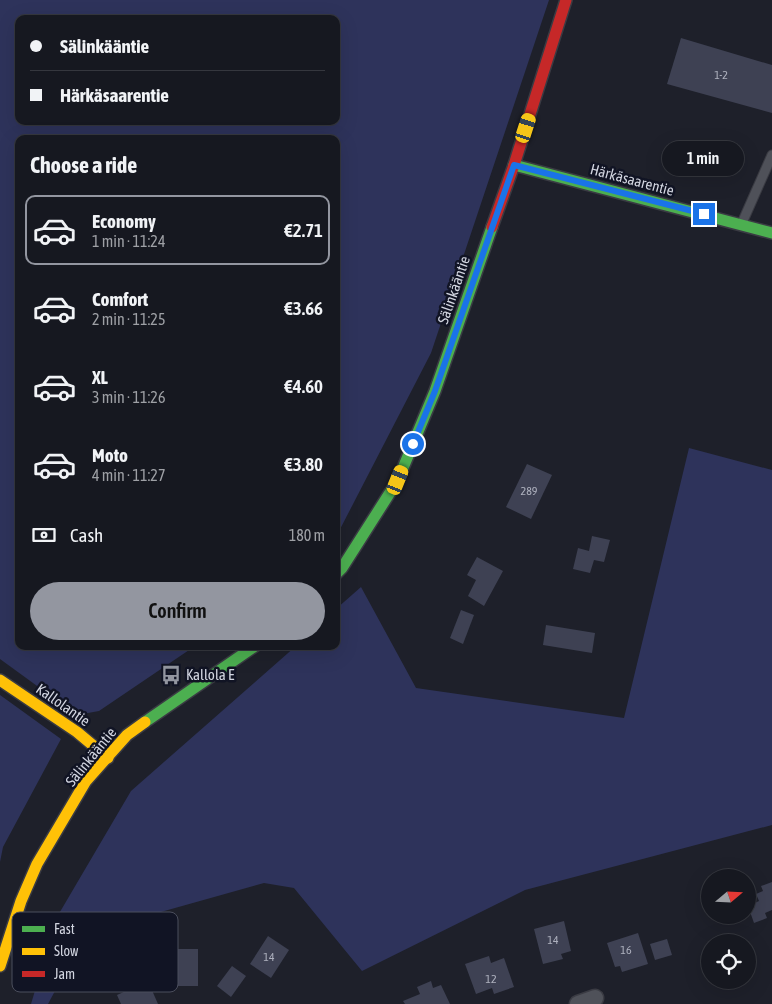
<!DOCTYPE html>
<html lang="en">
<head>
<meta charset="utf-8">
<style>
	body { margin:0; font-family:"Asap Condensed",sans-serif; background:#23252d; color:#f1f3f6; height:100vh; display:flex; flex-direction:column; font-size:19px; white-space:nowrap }
	* { box-sizing:border-box; margin:0 }
	p { font-size:16px; color:#9ea0a5 }
	.icon { flex:none; width:28px; height:28px; fill:none; stroke:currentColor; stroke-width:2; stroke-linecap:round; stroke-linejoin:round }
	.map { position:relative; flex:1; overflow:hidden }
	.side { position:absolute; left:15px; top:135px; width:325px; height:515px; display:flex; flex-direction:column; background:#161820; border-radius:10px; box-shadow:0 5px 20px #0002,0 0 0 1px #35373e }
	.side>* { flex:none }
	.guide { position:absolute; left:15px; top:15px; width:325px; height:110px; border-radius:10px; box-shadow:0 5px 20px #0002,0 0 0 1px #35373e; display:grid; align-content:center; height:110px; padding:0 15px; background:#161820 }
	.needle { width:32px; rotate:71deg }
	.controls { position:absolute; left:701px; top:869px; display:grid; gap:10px }
	.controls a { display:grid; place-items:center; width:55px; height:55px; border-radius:50%; background:#161820; box-shadow:0 5px 20px #0002,0 0 0 1px #35373e; font-size:25px }
	.end { position:absolute; width:22px; height:22px; margin:-11px; border:6px solid #1a73e8; background:#fff; box-shadow:0 0 0 2px #fff }
	.from { border-radius:50% }
	.bubble { position:absolute; height:35px; border-radius:18px; background:#161820; box-shadow:0 5px 20px #0002,0 0 0 1px #35373e; font-size:16px; font-weight:600; line-height:35px; text-align:center }
	.car { position:absolute; width:15px; height:30px; margin:-15px -8px; border-radius:6px; box-shadow:0 0 4px 1px #0007; background:linear-gradient(#f5c518 24%,#345 0 40%,#f5c518 0 76%,#345 0 86%,#f5c518 0) }
	.guide b { display:flex; align-items:center; gap:18px; height:48px; font-size:19px }
	.guide b+b { border-top:1px solid #35373e }
	.guide i { width:12px; height:12px; background:#f1f3f6 }
	ul { padding:0; list-style:none }
	li { display:flex; align-items:center; gap:15px; height:70px; margin:0 10px 8px; padding:0 5px; border:2px solid transparent; border-radius:10px }
	li div { flex:1 }
	li b { display:block; font-size:19px }
	li em { font-style:normal; font-weight:600 }
	li.selected { border-color:#9396a0 }
	li>.icon { width:45px; height:45px; stroke-width:1.5 }
	h2 { padding:0 15px; font-size:22px; line-height:60px }
	.pay { display:flex; align-items:center; gap:12px; height:55px; padding:0 15px; font-size:19px }
	.pay p { margin-inline-start:auto }
	.primary-button { display:flex; gap:10px; margin-top:auto; padding:10px 15px }
	.primary-button a { flex:1; height:58px; border-radius:30px; background:#9396a0; color:#111; font-size:20px; font-weight:600; line-height:58px; text-align:center }
	.map>svg:first-child { display:block }
</style>
</head>
<body>
<div class="map">
<svg width="772" height="1004" viewBox="0 0 772 1004">
	<rect width="100%" height="100%" fill="#1e202a"/>
	<!-- green -->
	<g fill="#2e335b" fill-rule="evenodd">
		<path d="M0 0H549L431 353 336 537V139H19V646H195L99 711 77 715 0 659ZM19 19H336V121H19Z"/>
		<path d="M689 448 772 470V825L525 890 362 971 294 888 264 883 86 933 48 1004H31L57 917 131 791 296 646H336V609L361 587 416 688 624 718Z"/>
		<path d="M0 695 61 739 3 847 0 862Z"/>
	</g>
	<!-- building -->
	<g fill="#3e4153">
		<path d="M681 38 772 65V113L667 84Z"/>
		<path d="M527 464 552 475 531 519 506 507Z"/>
		<path d="M592 536 610 540 604 562 594 560 590 573 573 569 578 548 589 551Z"/>
		<path d="M477 557 503 571 484 606 468 596 476 580 467 575Z"/>
		<path d="M461 610 474 615 463 644 450 638Z"/>
		<path d="M546 625 595 633 592 653 543 645Z"/>
		<path d="M772 882V910L765 913 767 918 754 923 748 906 759 901 756 894 763 891 761 886Z"/>
		<path d="M564 921 571 951 561 954 563 959 543 964 534 929Z"/>
		<path d="M638 933 648 964 622 972 620 966 615 967 607 943Z"/>
		<path d="M268 936 289 950 271 978 250 964Z"/>
		<path d="M667 939 672 955 655 960 650 944Z"/>
		<rect x="173" y="949" width="25" height="37"/>
		<path d="M489 956 491 963 504 958 514 987 494 994 492 988 476 994 465 964Z"/>
		<path d="M232 966 246 976 231 997 217 986Z"/>
		<path d="M148 981 158 1004H121L117 995Z"/>
		<path d="M431 981 433 988 441 985 450 1004H405L403 1001 420 994 417 987Z"/>
	</g>
	<g fill="none" stroke-linecap="round" stroke-linejoin="round">
		<defs>
			<path id="lane" d="M742 223 772 155"/>
			<path id="street" d="M578 1004 595 998"/>
			<g id="fast">
				<path d="M514 165 772 233"/>
				<path d="M336 574 342 568 398 480 435 391 492 227"/>
				<path d="M145 722 255 646"/>
			</g>
			<g id="slow">
				<path d="M0 680 77 732 108 758"/>
				<path d="M0 966 21 901 37 864 86 781 127 735 145 722"/>
			</g>
			<path id="jam" d="M492 227 514 165 566 0"/>
		</defs>
		<!-- lane casing -->
		<use href="#lane" stroke="#3a3b43" stroke-width="11"/>
		<!-- street casing -->
		<use href="#street" stroke="#3a3b43" stroke-width="19"/>
		<!-- fast casing -->
		<use href="#fast" stroke="#3a3b43" stroke-width="14"/>
		<!-- slow casing -->
		<use href="#slow" stroke="#3a3b43" stroke-width="14"/>
		<!-- jam casing -->
		<use href="#jam" stroke="#3a3b43" stroke-width="14"/>
		<!-- lane -->
		<use href="#lane" stroke="#4f5159" stroke-width="9"/>
		<!-- street -->
		<use href="#street" stroke="#4f5159" stroke-width="16"/>
		<!-- fast -->
		<use href="#fast" stroke="#4caf50" stroke-width="11"/>
		<!-- slow -->
		<use href="#slow" stroke="#ffc107" stroke-width="11"/>
		<!-- jam -->
		<use href="#jam" stroke="#c62828" stroke-width="11"/>
	</g>
	<g fill="none" stroke-linecap="round" stroke-linejoin="round">
		<!-- route -->
		<path stroke="#1a73e8" stroke-width="6" d="M413 444 435 391 514 165 704 214"/>
	</g>
	<!-- icons -->
	<defs>
		<symbol id="bus-bare" viewBox="-9 -9 18 18"><path d="M-5-6H5V4H4V6H2V4H-2V6H-4V4H-5ZM-3.5-4V0h7V-4ZM-3.5 1.2v1.5H-2V1.2ZM2 1.2v1.5H3.5V1.2Z" fill="#9396a0" stroke="#111424" stroke-width="2.5" paint-order="stroke"/></symbol>
	</defs>
	<g fill-rule="evenodd">
		<use href="#bus-bare" x="157" y="661" width="28" height="28"/>
	</g>
	<g text-anchor="middle" stroke-width="5" stroke-linejoin="round" paint-order="stroke">
		<!-- number labels -->
		<g font-size="12" fill="#adb0bd">
			<text x="721" y="79">1-2</text>
			<text x="529" y="495">289</text>
			<text x="553" y="944">14</text>
			<text x="626" y="954">16</text>
			<text x="269" y="961">14</text>
			<text x="491" y="983">12</text>
		</g>
		<!-- street labels -->
		<g font-size="15" fill="#d2d5e0" stroke="#111424">
			<text transform="translate(632 180) rotate(15)" y="5">Härkäsaarentie</text>
			<text transform="translate(454 290) rotate(-71)" y="5">Sälinkääntie</text>
			<text transform="translate(63 705) rotate(35)" y="5">Kallolantie</text>
			<text transform="translate(91 757) rotate(-51)" y="5">Sälinkääntie</text>
		</g>
		<!-- poi labels -->
		<g font-size="15" fill="#d2d5e0" stroke="#111424" text-anchor="start">
			<text x="186" y="680">Kallola E</text>
		</g>
	</g>
	<!-- legend -->
	<rect x="12" y="912" width="166" height="80" rx="8" fill="#111424" stroke="#4b4e5c" stroke-width="1"/>
	<rect x="22" y="926" width="23" height="6" fill="#4caf50"/>
	<rect x="22" y="948" width="23" height="7" fill="#ffc107"/>
	<rect x="22" y="971" width="23" height="6" fill="#c62828"/>
	<g font-size="14" fill="#d2d5e0">
		<text x="54" y="934">Fast</text>
		<text x="54" y="956">Slow</text>
		<text x="54" y="979">Jam</text>
	</g>
</svg>
<div class="controls">
<a><svg class="needle" viewBox="-14 -14 28 28"><path d="M0-13l5 13h-10z" fill="#e53935"/><path d="M0 13l5-13h-10z" fill="#9ea0a5"/></svg></a>
<a><svg class="icon" aria-label="locate" viewBox="0 0 24 24"><circle cx="12" cy="12" r="6"/><path d="M12 2v4M12 18v4M2 12h4M18 12h4"/></svg></a>
</div>
<i class="end from" style="left:413px;top:444px"></i>
<i class="end" style="left:704px;top:214px"></i>
<div class="bubble" style="left:662px;top:141px;width:82px">1 min</div>
<i class="car" style="left:526px;top:128px;rotate:18deg"></i>
<i class="car" style="left:398px;top:480px;rotate:22deg"></i>
<div class="guide">
<b><i class="from"></i>Sälinkääntie</b>
<b><i></i>Härkäsaarentie</b>
</div>
<section class="side">
<h2>Choose a ride</h2>
<ul>
<li class="selected"><svg class="icon" aria-label="car" viewBox="0 0 24 24"><path d="M5 17H2v-5l4-1 3-4h7l3 4 3 1v5h-3M9 17h6M6 11h13"/><circle cx="7" cy="17" r="2"/><circle cx="17" cy="17" r="2"/></svg><div><b>Economy</b><p>1 min · 11:24</p></div><em>€2.71</em></li>
<li><svg class="icon" aria-label="car" viewBox="0 0 24 24"><path d="M5 17H2v-5l4-1 3-4h7l3 4 3 1v5h-3M9 17h6M6 11h13"/><circle cx="7" cy="17" r="2"/><circle cx="17" cy="17" r="2"/></svg><div><b>Comfort</b><p>2 min · 11:25</p></div><em>€3.66</em></li>
<li><svg class="icon" aria-label="car" viewBox="0 0 24 24"><path d="M5 17H2v-5l4-1 3-4h7l3 4 3 1v5h-3M9 17h6M6 11h13"/><circle cx="7" cy="17" r="2"/><circle cx="17" cy="17" r="2"/></svg><div><b>XL</b><p>3 min · 11:26</p></div><em>€4.60</em></li>
<li><svg class="icon" aria-label="car" viewBox="0 0 24 24"><path d="M5 17H2v-5l4-1 3-4h7l3 4 3 1v5h-3M9 17h6M6 11h13"/><circle cx="7" cy="17" r="2"/><circle cx="17" cy="17" r="2"/></svg><div><b>Moto</b><p>4 min · 11:27</p></div><em>€3.80</em></li>
</ul>
<div class="pay"><svg class="icon" aria-label="cash" viewBox="0 0 24 24"><path d="M3 7h18v10H3z"/><circle cx="12" cy="12" r="2"/></svg>Cash<p>180 m</p></div>
<div class="primary-button"><a>Confirm</a></div>
</section>
</div>
</body>
</html>
